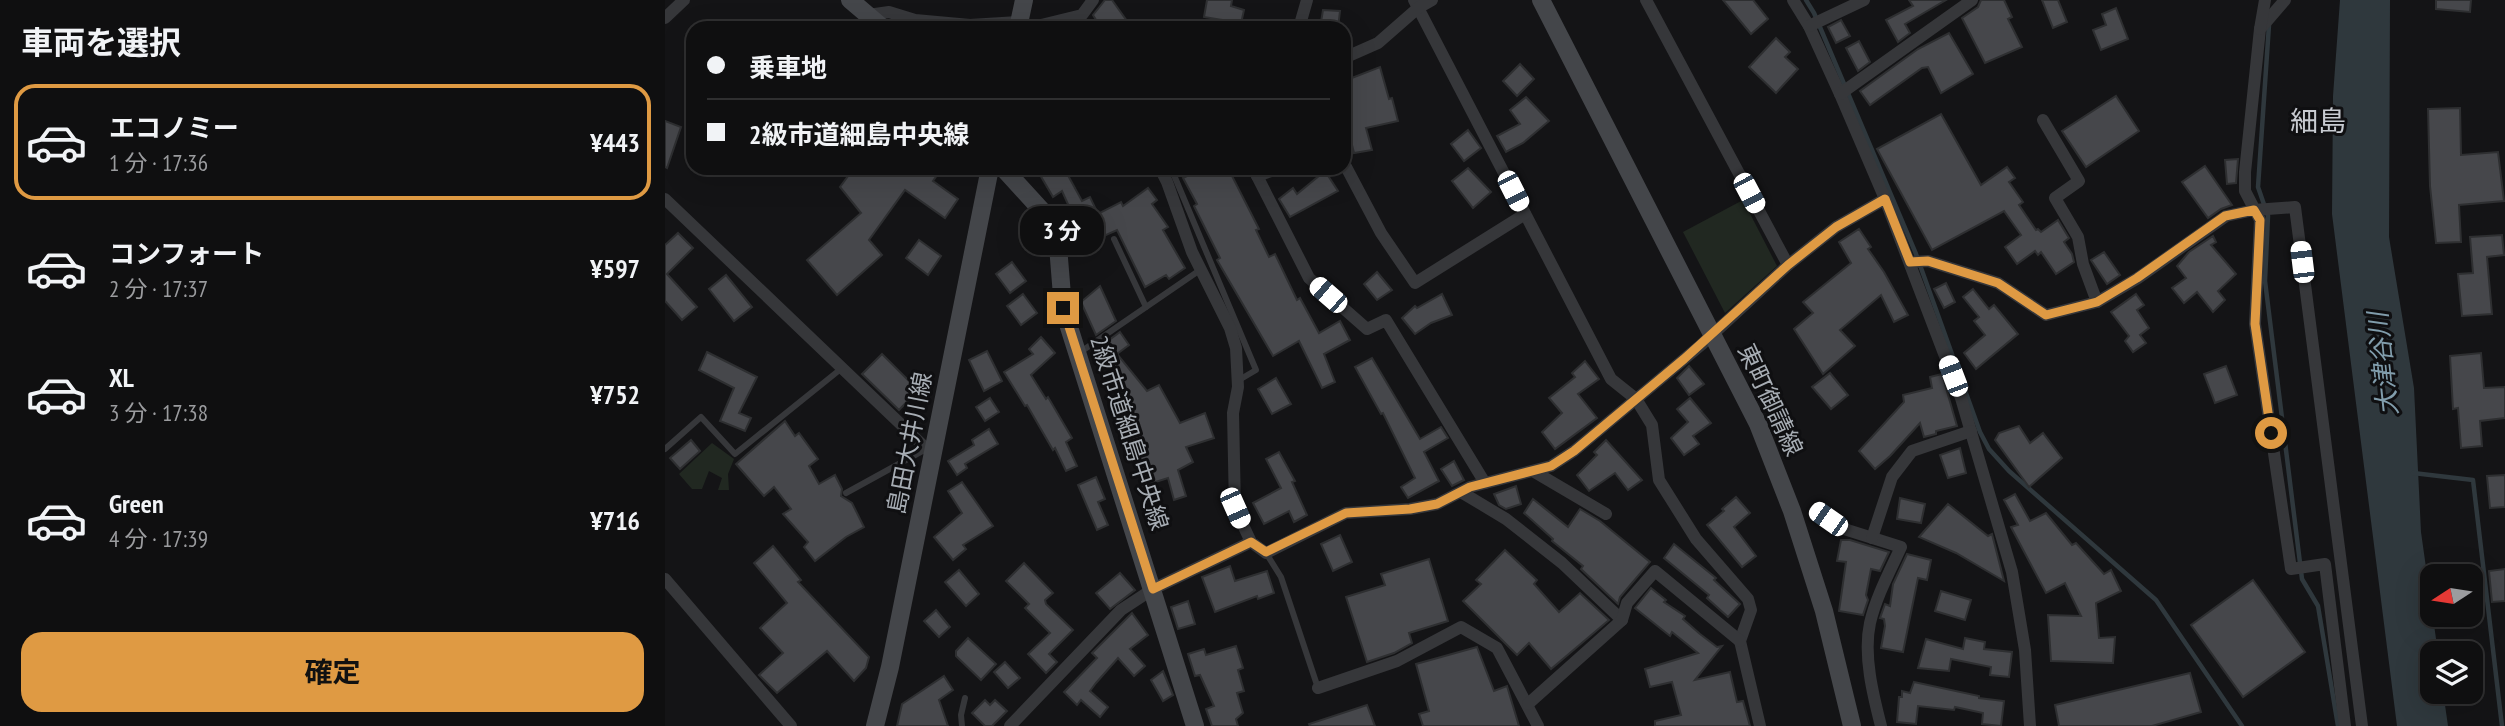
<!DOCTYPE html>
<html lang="ja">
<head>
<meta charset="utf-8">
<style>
	body { margin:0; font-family:"PT Sans Narrow","Noto Sans JP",sans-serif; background:#181819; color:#f1f3f6; height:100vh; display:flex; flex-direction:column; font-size:26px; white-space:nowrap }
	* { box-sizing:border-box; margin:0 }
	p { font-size:23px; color:#9b9c9f }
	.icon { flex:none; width:38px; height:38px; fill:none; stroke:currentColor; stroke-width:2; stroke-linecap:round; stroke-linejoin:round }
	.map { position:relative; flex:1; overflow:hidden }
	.drawer { display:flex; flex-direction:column; background:#0f0f10; width:665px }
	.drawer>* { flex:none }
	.top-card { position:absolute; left:21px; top:21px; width:665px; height:154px; border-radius:21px; box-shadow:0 7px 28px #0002,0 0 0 2px #2f2f30; display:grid; align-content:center; height:154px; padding:0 21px; background:#0f0f10 }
	.needle { width:46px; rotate:258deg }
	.fabs { position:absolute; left:1755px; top:564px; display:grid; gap:14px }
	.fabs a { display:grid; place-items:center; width:63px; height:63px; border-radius:14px; background:#0f0f10; box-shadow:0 7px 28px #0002,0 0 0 2px #2f2f30; font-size:35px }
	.end { position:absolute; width:32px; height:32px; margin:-16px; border:9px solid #df9a43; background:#111; box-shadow:0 0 0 4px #111 }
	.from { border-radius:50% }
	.bubble { position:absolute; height:49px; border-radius:21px; background:#0f0f10; box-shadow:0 7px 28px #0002,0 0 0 2px #2f2f30; font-size:23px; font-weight:700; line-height:49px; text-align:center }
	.car { position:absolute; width:21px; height:42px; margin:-21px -10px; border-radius:9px; box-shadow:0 0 5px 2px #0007; background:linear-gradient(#fff 24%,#345 0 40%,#fff 0 76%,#345 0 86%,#fff 0) }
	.top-card b { display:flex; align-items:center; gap:24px; height:66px; font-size:26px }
	.top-card b+b { border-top:2px solid #2f2f30 }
	.top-card i { width:18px; height:18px; background:#f1f3f6 }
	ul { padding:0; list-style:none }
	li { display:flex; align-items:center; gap:21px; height:116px; margin:0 14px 10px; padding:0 7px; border:4px solid transparent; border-radius:21px }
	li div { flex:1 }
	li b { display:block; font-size:26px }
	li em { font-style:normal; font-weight:700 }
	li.current { border-color:#df9a43 }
	li>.icon { width:63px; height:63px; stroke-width:1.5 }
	h2 { padding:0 21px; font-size:32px; line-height:84px }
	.primary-button { display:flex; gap:14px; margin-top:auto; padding:14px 21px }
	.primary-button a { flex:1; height:80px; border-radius:21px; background:#df9a43; color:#111; font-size:28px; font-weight:700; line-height:80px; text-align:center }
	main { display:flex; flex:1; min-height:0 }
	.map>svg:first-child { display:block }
</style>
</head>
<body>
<main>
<section class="drawer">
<h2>車両を選択</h2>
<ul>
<li class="current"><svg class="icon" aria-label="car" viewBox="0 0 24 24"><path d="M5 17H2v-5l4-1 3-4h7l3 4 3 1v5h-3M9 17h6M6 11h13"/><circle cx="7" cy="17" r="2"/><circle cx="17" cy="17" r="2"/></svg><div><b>エコノミー</b><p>1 分 · 17:36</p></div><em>¥443</em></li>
<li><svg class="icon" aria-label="car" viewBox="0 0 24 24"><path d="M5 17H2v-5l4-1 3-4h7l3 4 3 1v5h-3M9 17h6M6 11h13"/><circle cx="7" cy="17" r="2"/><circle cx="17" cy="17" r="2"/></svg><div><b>コンフォート</b><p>2 分 · 17:37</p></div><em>¥597</em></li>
<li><svg class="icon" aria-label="car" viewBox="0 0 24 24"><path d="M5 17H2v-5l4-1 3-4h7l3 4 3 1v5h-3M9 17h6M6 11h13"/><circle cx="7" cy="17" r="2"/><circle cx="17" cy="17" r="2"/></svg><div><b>XL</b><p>3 分 · 17:38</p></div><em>¥752</em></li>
<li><svg class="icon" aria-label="car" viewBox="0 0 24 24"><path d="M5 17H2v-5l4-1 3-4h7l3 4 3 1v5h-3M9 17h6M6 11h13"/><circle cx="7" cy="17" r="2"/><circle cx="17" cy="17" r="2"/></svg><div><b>Green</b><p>4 分 · 17:39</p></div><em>¥716</em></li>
</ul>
<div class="primary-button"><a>確定</a></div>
</section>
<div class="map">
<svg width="1840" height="726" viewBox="0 0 1840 726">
	<rect width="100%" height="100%" fill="#141416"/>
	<!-- green -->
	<g fill="#212821">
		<path d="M1078 200 1112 266 1060 313 1018 232Z"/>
		<path d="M47 443 69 459 63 474 64 490H53L57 478 44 471 37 489H27L14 474Z"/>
	</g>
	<!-- water -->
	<path fill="#2f383d" d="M1675 0H1725L1724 237 1749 388 1756 532 1773 653H1768V691H1778L1783 726H1732L1667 214 1668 96Z"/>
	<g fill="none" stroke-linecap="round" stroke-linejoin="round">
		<!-- stream -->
		<g stroke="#2f383d" stroke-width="4.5">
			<path d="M1141 0 1149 13 1251 254 1315 432 1324 449 1344 471 1491 600 1577 726"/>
			<path d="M1604 25 1593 187 1603 216 1600 281 1637 579 1653 606 1673 726"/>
			<path d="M1748 473 1808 480 1837 726"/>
		</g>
	</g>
	<!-- building -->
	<g fill="#46474b" stroke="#2e2f31" stroke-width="2">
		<path d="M440 0H447L467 28H436L428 15Z"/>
		<path d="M542 0H567L566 6 579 10 575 28 563 26 564 21 539 17Z"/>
		<path d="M1058 0H1088L1103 19 1086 34Z"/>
		<path d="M1244 0H1281L1240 24 1245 33 1233 42 1221 20 1248 6Z"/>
		<path d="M1316 0H1339L1347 17 1343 19 1357 47 1320 63 1297 18 1313 7Z"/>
		<path d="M1377 0H1393L1402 22 1388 28Z"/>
		<path d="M1771 0H1806L1805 12 1771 9Z"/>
		<path d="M1451 8 1463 39 1436 50 1428 30 1441 25 1437 14Z"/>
		<path d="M658 10 675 11 673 28H655Z"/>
		<path d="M1176 20 1185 36 1171 43 1163 27Z"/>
		<path d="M1284 33 1308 74 1276 93 1263 67 1257 68 1205 105 1195 91 1253 49Z"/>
		<path d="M1111 38 1125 52 1120 57 1133 69 1111 93 1084 67Z"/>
		<path d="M1194 41 1205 62 1193 71 1181 48Z"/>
		<path d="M855 64 869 79 852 96 838 81Z"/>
		<path d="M715 67 724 99 727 98 733 121 701 128 707 150 689 153 681 121 679 122V81Z"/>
		<path d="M1451 96 1474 131 1421 167 1397 131Z"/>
		<path d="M861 97 884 121 858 143 841 152 832 136 855 124 845 110Z"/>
		<path d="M1795 108 1796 155 1833 152 1839 201 1794 205 1796 242 1771 243 1765 186 1763 109Z"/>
		<path d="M1276 114 1316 185 1342 167 1350 178 1344 182 1358 202 1354 205 1371 230 1373 229 1376 232 1393 220 1404 238 1399 242 1407 254 1409 262 1391 274 1376 252 1373 255 1370 251 1352 264 1340 247 1356 235 1339 211 1267 250 1212 149Z"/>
		<path d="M0 121 16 127 2 168 0 167Z"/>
		<path d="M803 130 816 148 799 161 786 144Z"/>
		<path d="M1573 159 1571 183 1562 184 1560 160Z"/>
		<path d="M1540 166 1567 205 1556 209 1543 218 1517 182Z"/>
		<path d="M189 168H277L268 181 293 199 280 218 240 190 204 240 217 255 172 295 142 260 196 213 175 187Z"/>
		<path d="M371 168H399L417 201 425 197 433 214 456 202 458 206 483 188 492 200 487 204 503 227 498 230 520 268 504 279 501 275 480 287 452 230 421 244 397 191 388 197Z"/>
		<path d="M520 168H563L594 229 591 230 604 257 610 254 632 300 635 298 654 333 675 321 685 340 659 354 670 382 657 388 634 341 608 356 552 260 555 258 529 206 532 204 518 178 524 175Z"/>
		<path d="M803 168 826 192 808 208 787 181Z"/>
		<path d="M660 171 673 191 625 217 614 199 628 188 632 194Z"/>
		<path d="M1194 229 1206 247 1203 249 1219 272 1243 315 1229 322 1216 295 1175 330 1190 346 1158 374 1129 329 1148 313 1138 302 1186 263 1174 242Z"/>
		<path d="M13 233 28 248 2 274 32 307 17 320 0 301V245Z"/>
		<path d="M1837 235 1839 255 1822 257 1827 314 1797 316 1793 274 1808 273 1805 237Z"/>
		<path d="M1548 236 1551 242 1546 245 1571 274 1553 291 1560 300 1548 312 1532 292 1519 303 1507 288 1521 278 1512 266 1524 252Z"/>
		<path d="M254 240 276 256 263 275 241 258Z"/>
		<path d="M1439 252 1455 275 1442 284 1426 260Z"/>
		<path d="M347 262 361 281 345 293 331 274Z"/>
		<path d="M712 272 727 290 712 300 699 284Z"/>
		<path d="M61 275 87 307 69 321 44 289Z"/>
		<path d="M1281 283 1290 302 1279 308 1269 289Z"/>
		<path d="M435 286 451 321 431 335 416 302Z"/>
		<path d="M1308 289 1324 309 1329 305 1353 334 1311 369 1299 353 1320 335 1309 321 1314 317 1298 297Z"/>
		<path d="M358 294 372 313 356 325 342 306Z"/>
		<path d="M777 294 787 315 766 323 750 334 737 318 750 306 752 308Z"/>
		<path d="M1471 294 1479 305 1472 310 1484 328 1475 335 1481 343 1468 352 1460 341 1464 336 1446 312Z"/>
		<path d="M455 332 464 345 452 354 482 391 494 385 515 423 540 413 549 438 521 447 528 462 513 470 521 496 509 500 503 478 478 486 470 461 466 462 459 444 466 441 449 409 464 401 442 374 447 370 432 349Z"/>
		<path d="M376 337 390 353 366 375 381 399 383 397 407 438 401 442 412 466 401 471 390 448 388 450 362 405 360 406 339 372 368 354 364 349Z"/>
		<path d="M322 351 337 381 319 391 304 360Z"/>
		<path d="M42 352 92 377 74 413 86 418 80 431 55 421 69 388 34 370Z"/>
		<path d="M1816 353 1819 388 1840 387V418L1815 421 1817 446 1796 448 1793 408 1788 409 1785 356Z"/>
		<path d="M217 354 253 390 234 410 197 374Z"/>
		<path d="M707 358 755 439 776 427 783 438 759 452 774 481 743 498 736 487 750 478 718 413 716 414 690 367Z"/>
		<path d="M920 361 934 379 913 394 932 418 890 449 877 432 897 413 884 398 910 377 907 373Z"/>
		<path d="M1024 366 1039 384 1024 395 1012 378Z"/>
		<path d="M1561 366 1572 395 1550 403 1539 374Z"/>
		<path d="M1165 373 1183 395 1166 409 1147 387Z"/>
		<path d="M1277 374 1292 426 1271 431V434L1259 437 1255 423 1225 456 1210 469 1194 451 1239 402 1238 395 1267 388 1265 377Z"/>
		<path d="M611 378 626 404 607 414 593 389Z"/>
		<path d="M325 398 334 412 320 421 311 407Z"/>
		<path d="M1025 398 1046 423 1028 436 1034 444 1019 455 1006 438 1023 422 1012 409Z"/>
		<path d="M120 421 130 436 134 433 153 459 144 466 154 484 170 475 177 489 176 496 187 503 199 527 181 537 150 561 139 547 143 542 118 514 126 509 109 487 99 496 71 464Z"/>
		<path d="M1354 426 1365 443 1378 433 1397 458 1364 487 1330 440 1334 433Z"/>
		<path d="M324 429 333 444 300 464 302 468 292 475 283 461 309 445 307 440Z"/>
		<path d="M26 440 35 451 15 469 5 458Z"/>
		<path d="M941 440 977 480 963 490 950 473 924 491 912 475 932 455 929 452Z"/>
		<path d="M1295 448 1301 473 1283 478 1275 455Z"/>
		<path d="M614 452 630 481 627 482 642 515 629 522 624 511 599 524 588 503 616 488 601 459Z"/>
		<path d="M789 461 799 480 787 486 776 469Z"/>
		<path d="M1840 475V507L1825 508 1822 476Z"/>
		<path d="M431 477 440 499 433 502 443 525 432 530 413 485Z"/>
		<path d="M297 482 328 526 298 545 301 549 288 560 269 537 297 513 283 491Z"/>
		<path d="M851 486 856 504 841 509 834 505 829 494Z"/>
		<path d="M1350 494 1365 521 1381 513 1407 545 1411 543 1439 574 1446 570 1456 591 1431 603 1434 638 1450 637 1448 663 1386 661 1383 615 1416 616 1400 583 1381 593 1346 527 1353 525 1339 500Z"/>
		<path d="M1071 497 1085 513 1069 527 1091 556 1077 567 1042 525 1059 511 1057 509Z"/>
		<path d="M1235 498 1260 504 1256 523 1232 519Z"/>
		<path d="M868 499 903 527 915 509 935 521 985 562 955 597 953 604 916 569 918 566 887 541 888 539 859 513Z"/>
		<path d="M1283 504 1323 536 1327 534 1339 581 1291 553 1254 537Z"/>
		<path d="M675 535 687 562 668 571 656 544Z"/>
		<path d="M1176 540H1185L1224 552 1215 571 1206 569 1201 595 1203 600 1198 615 1174 611 1181 562 1172 561Z"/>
		<path d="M1009 544 1051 578 1049 580 1075 604 1063 617 1042 598 1044 595 999 558Z"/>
		<path d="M108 546 136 580 133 582 204 657 201 668 189 681 162 651 112 693 94 675 118 653 95 628 122 603 89 563Z"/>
		<path d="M840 550 872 580 869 584 894 612 915 593 944 620 886 669 864 643 852 655 798 601 816 584 811 580Z"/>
		<path d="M1242 554 1266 560 1262 580 1253 578 1238 652 1216 648 1220 626 1219 619 1215 618 1220 604 1225 606 1228 584Z"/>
		<path d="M764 559 783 621 744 633 747 643 729 653 702 662 681 597 720 585 716 574Z"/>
		<path d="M359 563 388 593 380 600 381 604 408 630 384 654 392 662 381 673 363 654 385 633 360 608 364 604 341 581Z"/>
		<path d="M565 566 570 581 602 571 609 593 593 599 592 596 550 612 537 577Z"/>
		<path d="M1840 569V601L1827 602 1824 571Z"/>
		<path d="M294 570 314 594 301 606 280 582Z"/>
		<path d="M455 573 470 590 445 609 431 593Z"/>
		<path d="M1588 580 1640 652 1578 697 1526 625Z"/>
		<path d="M986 588 1001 600 999 602 1020 616 1018 619 1035 634 1052 647 1057 646 1030 680 1065 672 1072 702 1078 701 1085 726H990V721L1016 715 1007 682 985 687 980 669 1033 653 1007 632 1005 636 970 608Z"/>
		<path d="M1276 591 1306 600 1300 620 1270 611Z"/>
		<path d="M523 601 530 624 513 629 506 607Z"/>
		<path d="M271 610 285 627 274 637 259 621Z"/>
		<path d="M467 613 483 635 465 649 480 666 469 676 453 658 431 683 425 691 443 707 435 717 416 700 412 705 399 692 432 658 427 653Z"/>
		<path d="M303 638 331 664 316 680 291 656V651Z"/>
		<path d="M1300 638 1320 642 1319 649 1347 652 1344 677 1325 675 1326 667 1286 659 1284 671 1253 668 1261 639 1298 649Z"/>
		<path d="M571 646 578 668 573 670 579 691 572 693 578 713 571 719 573 726H547L541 709 549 706 535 675 530 676 523 654 539 649 541 655Z"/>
		<path d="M812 647 829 691 842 686 854 726H758L754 714 764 711 751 664Z"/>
		<path d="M340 662 355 678 343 688 329 672Z"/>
		<path d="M498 671 508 695 498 701 486 680Z"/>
		<path d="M1525 673 1536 712 1487 726H1394L1390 705Z"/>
		<path d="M279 676 288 690 274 700 283 726H232L237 704Z"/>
		<path d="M1249 682 1314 696V698L1339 701 1336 726 1317 724 1318 713 1290 707 1289 710 1253 706 1251 724 1232 722 1234 697H1237V691L1245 693Z"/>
		<path d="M320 700 325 705 330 700 342 711 327 726H320L307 713Z"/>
		<path d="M702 705 710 726H645L644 724Z"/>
	</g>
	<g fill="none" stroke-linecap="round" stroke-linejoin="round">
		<!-- lane -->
		<g stroke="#36373a" stroke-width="6">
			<path d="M506 168 591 370 574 380"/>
			<path d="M449 239 481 307"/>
			<path d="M414 353 535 270"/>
			<path d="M0 449 36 417 70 454 177 368"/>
			<path d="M181 493 261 449"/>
			<path d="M601 553 616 577 653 688"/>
			<path d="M297 726 296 715 300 698"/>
		</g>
		<!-- street -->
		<g stroke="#36373a" stroke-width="12">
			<path d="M749 0 946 379 971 399 987 425 994 480 1031 539 1083 599 1086 610 1075 641 1095 726"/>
			<path d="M981 0 1123 265"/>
			<path d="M1128 0 1144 26 1175 94 1220 199 1296 398 1347 572 1360 650 1365 726"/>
			<path d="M1620 0 1595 29 1580 172V191L1595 220 1590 324 1626 569 1660 564 1680 726"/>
			<path d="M203 15 224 12 250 20 305 25 355 22 370 28"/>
			<path d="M0 18 19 0"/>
			<path d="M1144 26 1199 0"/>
			<path d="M368 27 417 15 428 0"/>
			<path d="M634 28 642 0"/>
			<path d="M1595 29 1600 0"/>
			<path d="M679 58 713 43 753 8 767 0"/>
			<path d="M1175 94 1307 0"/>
			<path d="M1378 120 1414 181 1390 198 1413 237 1418 264 1432 302"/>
			<path d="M679 163 716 233 750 283 860 214"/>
			<path d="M495 168 502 182 527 252 565 328 571 348 573 387 568 413 570 508 586 542 601 553 681 513 745 509 772 504 805 487 886 466 909 451 1036 345 1123 265 1171 227 1220 199"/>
			<path d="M588 168 644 278 702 329 721 320 820 483"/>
			<path d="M592 176 614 168"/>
			<path d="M0 199 268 455"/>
			<path d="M1245 262 1263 261 1333 283 1381 315 1432 302 1473 278 1561 216 1589 210 1630 207 1697 726"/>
			<path d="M868 471 941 514"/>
			<path d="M796 492 841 519 897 563 957 620"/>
			<path d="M1150 511 1176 528 1236 547C1225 571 1211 597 1205 623 1198 655 1208 695 1216 726"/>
			<path d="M1207 538 1227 477 1247 451 1306 431"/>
			<path d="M0 579 126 726"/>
			<path d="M653 688 732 661 796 627 832 648 873 726"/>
			<path d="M863 704 957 620 962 603 990 571 1075 641"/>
			<path d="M345 726 456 610 488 589 586 542"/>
		</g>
		<!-- secondary -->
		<g stroke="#44464a" stroke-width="18">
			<path d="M185 0 218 28"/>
			<path d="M876 0 1093 424 1127 511 1159 611 1187 726"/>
			<path d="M353 28 359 0"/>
			<path d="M338 168 380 214 393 246 398 308 530 726"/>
			<path d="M210 726 225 667 325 168"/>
		</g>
	</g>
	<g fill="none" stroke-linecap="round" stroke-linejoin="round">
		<!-- route -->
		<path stroke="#df9a43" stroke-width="9" d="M398 308 488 589 586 542 601 552 681 513 745 509 772 504 805 487 886 466 909 451 1019 359 1123 265 1171 227 1220 199 1245 262 1263 261 1333 283 1381 315 1432 302 1472 278 1560 216 1589 210 1595 220 1590 324 1606 433"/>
	</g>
	<g text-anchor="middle" stroke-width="6" stroke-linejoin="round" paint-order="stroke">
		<!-- street labels -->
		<g font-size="24" fill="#a7adb4" stroke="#0f0f11">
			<text transform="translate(1105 400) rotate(65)" y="8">東町御請線</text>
			<text transform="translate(464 433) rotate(72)" y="8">2級市道細島中央線</text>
			<text transform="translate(245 443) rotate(-79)" y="8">島田大井川線</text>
		</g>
		<!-- water labels -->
		<g font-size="26" font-style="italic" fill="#819dac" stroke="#0f0f11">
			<text transform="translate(1718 364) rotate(-96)" y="9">大津谷川</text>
		</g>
		<!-- quarter labels -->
		<g font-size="28" fill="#c8cbd1" stroke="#0f0f11">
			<text x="1653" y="131">細島</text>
		</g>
	</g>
</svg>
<div class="fabs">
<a><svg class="needle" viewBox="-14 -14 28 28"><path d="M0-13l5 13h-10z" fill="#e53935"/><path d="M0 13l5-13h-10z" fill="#9b9c9f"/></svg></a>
<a><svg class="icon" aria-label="layers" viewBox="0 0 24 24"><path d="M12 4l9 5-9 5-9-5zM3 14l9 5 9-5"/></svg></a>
</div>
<i class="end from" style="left:1606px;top:433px"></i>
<i class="end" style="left:398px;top:308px"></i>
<div class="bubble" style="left:355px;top:206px;width:84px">3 分</div>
<i class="car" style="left:848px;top:191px;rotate:153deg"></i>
<i class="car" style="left:1084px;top:193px;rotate:152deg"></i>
<i class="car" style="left:1637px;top:262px;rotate:353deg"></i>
<i class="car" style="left:663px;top:295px;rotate:311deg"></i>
<i class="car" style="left:1288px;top:376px;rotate:339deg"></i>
<i class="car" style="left:570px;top:508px;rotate:156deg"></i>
<i class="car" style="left:1163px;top:519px;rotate:305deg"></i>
<div class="top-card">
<b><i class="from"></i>乗車地</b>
<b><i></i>2級市道細島中央線</b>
</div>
</div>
</main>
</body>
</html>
